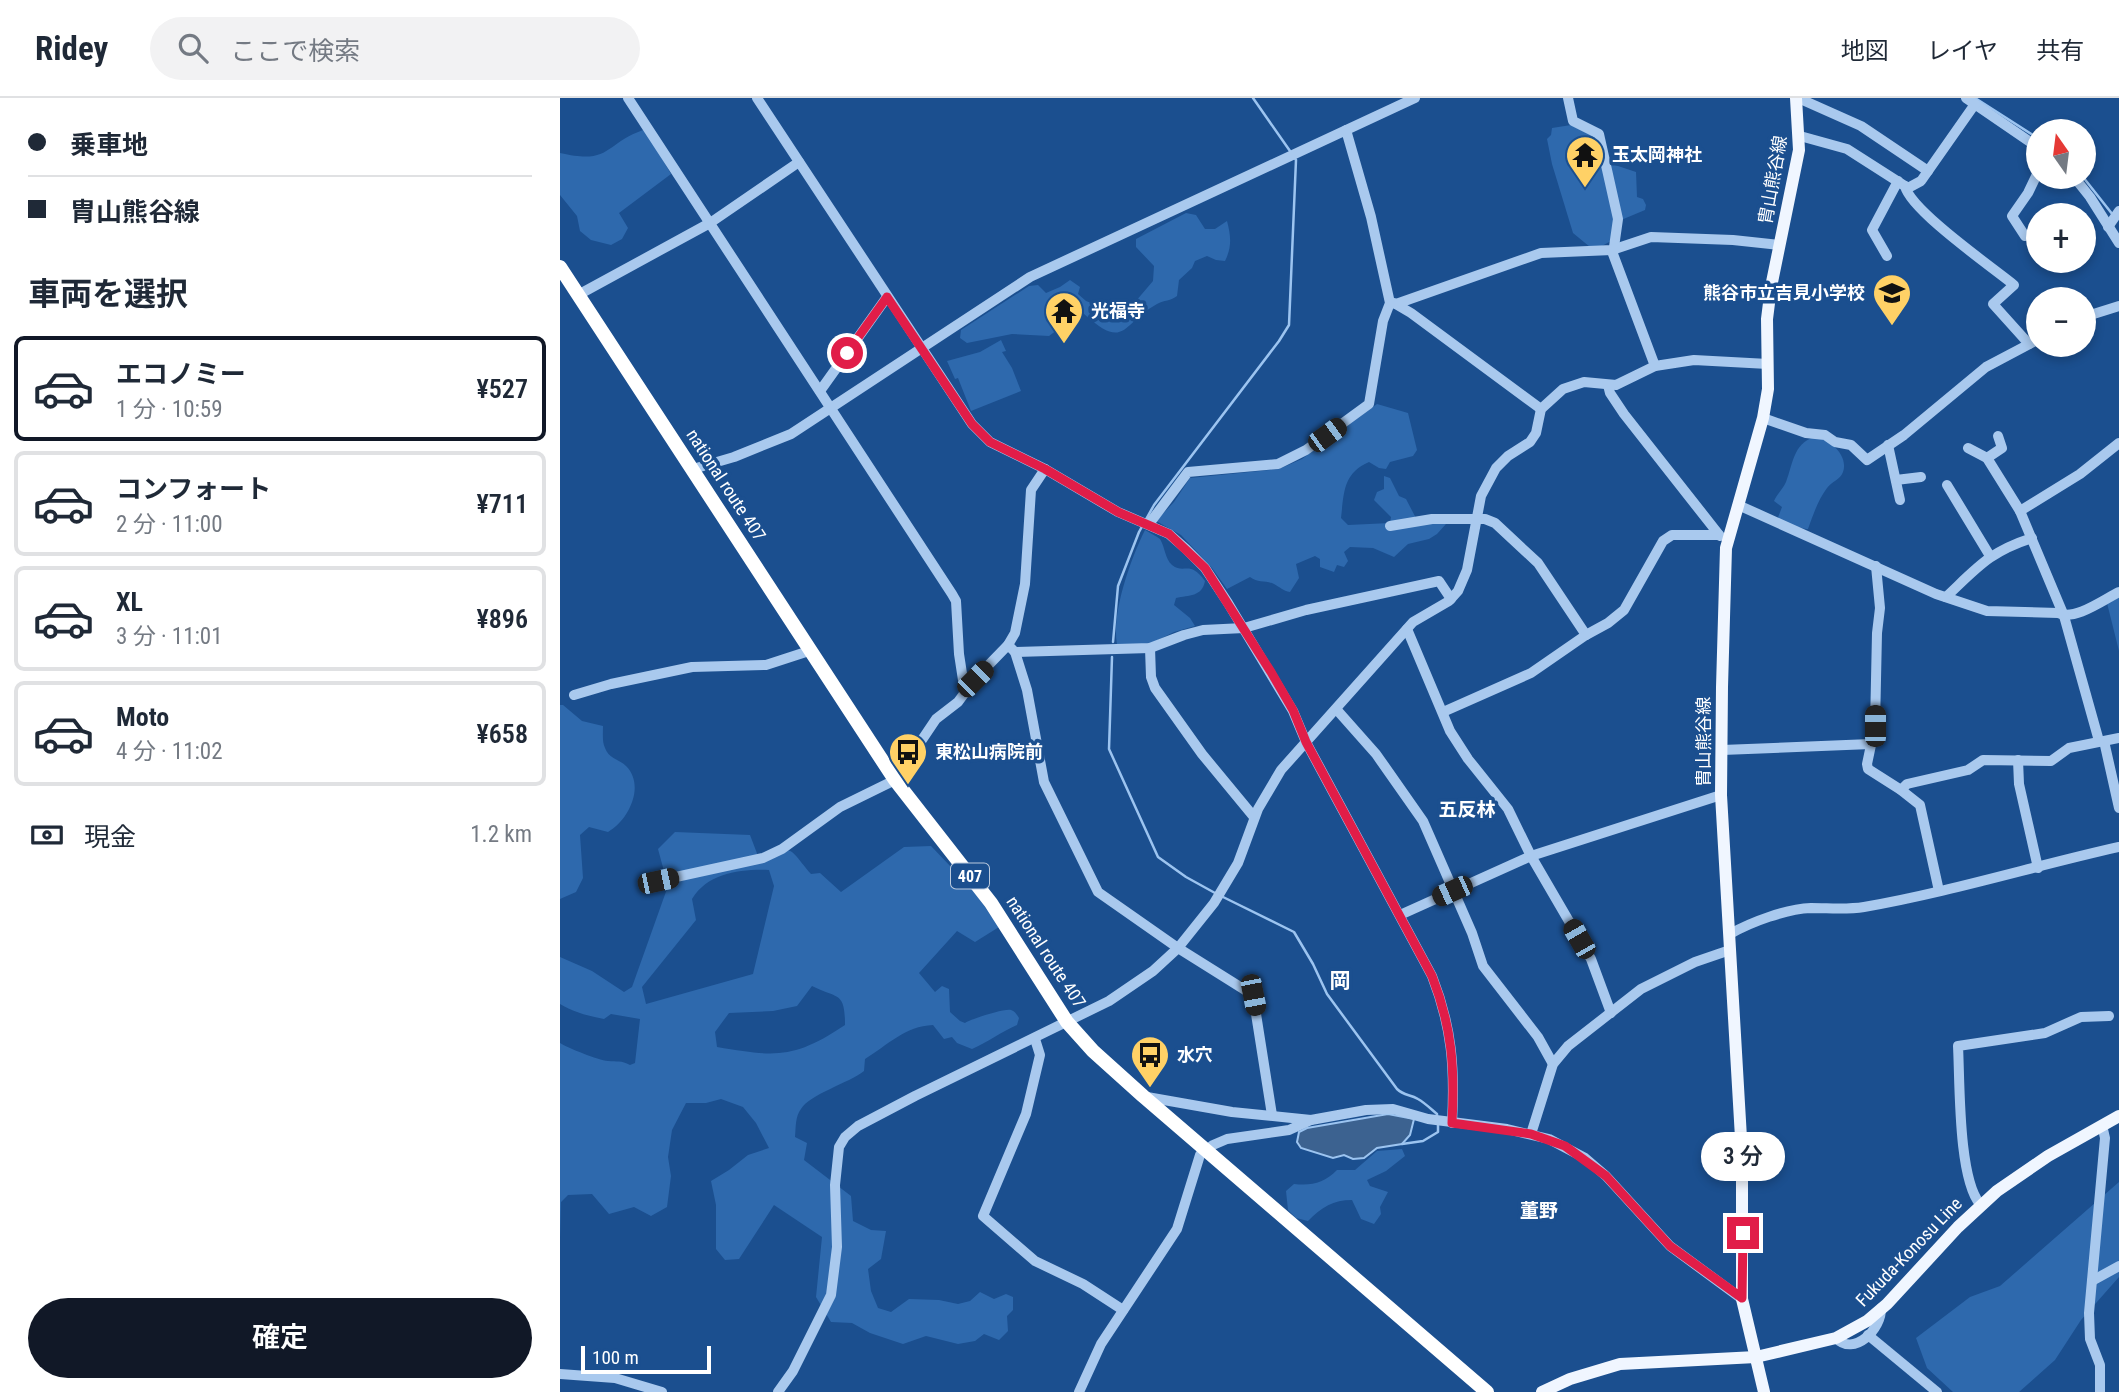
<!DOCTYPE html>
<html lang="ja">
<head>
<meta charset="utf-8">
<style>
	body { margin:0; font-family:"Roboto Condensed","Noto Sans JP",sans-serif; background:#f2f2f3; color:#1f2937; height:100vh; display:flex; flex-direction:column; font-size:26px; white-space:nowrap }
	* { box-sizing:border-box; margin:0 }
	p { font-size:23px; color:#747a83 }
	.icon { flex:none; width:38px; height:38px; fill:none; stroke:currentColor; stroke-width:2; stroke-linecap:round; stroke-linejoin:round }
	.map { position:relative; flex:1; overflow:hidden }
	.sheet { display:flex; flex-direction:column; background:#fff; width:560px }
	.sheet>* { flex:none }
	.top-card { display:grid; align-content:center; height:154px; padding:0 28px; background:#fff }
	.needle { width:46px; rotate:346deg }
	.buttons { position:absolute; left:1466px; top:21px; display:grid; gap:14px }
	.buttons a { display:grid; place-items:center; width:70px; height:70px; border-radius:50%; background:#fff; box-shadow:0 4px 10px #0003; font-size:35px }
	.scale { position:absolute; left:21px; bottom:18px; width:130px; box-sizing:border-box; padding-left:7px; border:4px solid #fff; border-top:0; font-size:19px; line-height:24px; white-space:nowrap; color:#fff; -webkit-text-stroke:5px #1b4f8f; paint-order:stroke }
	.end { position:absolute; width:32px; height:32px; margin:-16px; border:9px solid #e11d48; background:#fff; box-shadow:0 0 0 4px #fff }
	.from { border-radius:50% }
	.bubble { position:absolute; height:49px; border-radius:24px; background:#fff; box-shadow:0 4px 10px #0003; font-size:23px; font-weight:600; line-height:49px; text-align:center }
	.car { position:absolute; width:21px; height:42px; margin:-21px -10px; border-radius:9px; box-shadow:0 0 5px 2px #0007; background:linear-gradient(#222 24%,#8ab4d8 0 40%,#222 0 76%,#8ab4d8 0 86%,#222 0) }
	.top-card b { display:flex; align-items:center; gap:24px; height:66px; font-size:26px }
	.top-card b+b { border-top:2px solid #e0e1e3 }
	.top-card i { width:18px; height:18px; background:#1f2937 }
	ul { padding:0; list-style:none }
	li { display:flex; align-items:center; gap:21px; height:105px; margin:0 14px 10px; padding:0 14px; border:4px solid #e0e1e3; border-radius:10px }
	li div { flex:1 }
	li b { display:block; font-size:26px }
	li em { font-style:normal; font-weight:600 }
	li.selected { border-color:#111827 }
	li>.icon { width:63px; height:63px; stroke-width:1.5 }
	h2 { padding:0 28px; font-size:32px; line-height:84px }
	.pay { display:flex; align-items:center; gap:18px; height:77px; padding:0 28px; font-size:26px }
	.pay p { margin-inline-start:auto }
	.button { display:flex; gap:14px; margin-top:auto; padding:14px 28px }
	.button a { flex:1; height:80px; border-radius:42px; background:#111827; color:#fff; font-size:28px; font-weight:600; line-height:80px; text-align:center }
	header { display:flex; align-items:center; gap:42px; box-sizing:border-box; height:98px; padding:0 35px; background:#fff; border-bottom:2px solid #e0e1e3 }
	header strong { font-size:33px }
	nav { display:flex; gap:38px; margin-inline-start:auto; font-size:24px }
	.search { width:490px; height:63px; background:#f2f2f3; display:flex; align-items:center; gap:18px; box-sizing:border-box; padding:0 24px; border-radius:38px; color:#747a83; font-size:26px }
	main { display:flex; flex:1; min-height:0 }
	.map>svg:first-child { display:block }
</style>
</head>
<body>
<header>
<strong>Ridey</strong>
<div class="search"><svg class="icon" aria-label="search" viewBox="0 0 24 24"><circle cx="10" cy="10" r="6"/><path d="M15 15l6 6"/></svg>ここで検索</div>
<nav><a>地図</a><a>レイヤ</a><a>共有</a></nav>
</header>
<main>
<section class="sheet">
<div class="top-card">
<b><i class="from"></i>乗車地</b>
<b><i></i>胄山熊谷線</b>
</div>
<h2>車両を選択</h2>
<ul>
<li class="selected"><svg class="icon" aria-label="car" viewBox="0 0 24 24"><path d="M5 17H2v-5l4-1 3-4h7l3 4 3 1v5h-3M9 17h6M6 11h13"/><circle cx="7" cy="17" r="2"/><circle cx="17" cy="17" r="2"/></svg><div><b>エコノミー</b><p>1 分 · 10:59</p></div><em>¥527</em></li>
<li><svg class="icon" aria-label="car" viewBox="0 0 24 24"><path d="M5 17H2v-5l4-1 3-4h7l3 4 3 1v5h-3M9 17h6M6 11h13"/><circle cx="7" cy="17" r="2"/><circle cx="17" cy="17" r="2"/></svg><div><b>コンフォート</b><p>2 分 · 11:00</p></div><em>¥711</em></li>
<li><svg class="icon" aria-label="car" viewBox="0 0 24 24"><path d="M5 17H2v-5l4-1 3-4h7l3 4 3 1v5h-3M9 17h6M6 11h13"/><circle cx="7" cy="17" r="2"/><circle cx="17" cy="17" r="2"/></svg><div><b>XL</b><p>3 分 · 11:01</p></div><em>¥896</em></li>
<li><svg class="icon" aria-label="car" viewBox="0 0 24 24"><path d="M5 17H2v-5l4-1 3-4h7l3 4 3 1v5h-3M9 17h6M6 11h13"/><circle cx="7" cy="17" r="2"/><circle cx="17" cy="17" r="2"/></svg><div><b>Moto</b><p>4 分 · 11:02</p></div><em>¥658</em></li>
</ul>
<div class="pay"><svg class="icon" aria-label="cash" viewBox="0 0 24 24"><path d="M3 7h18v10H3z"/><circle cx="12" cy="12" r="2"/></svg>現金<p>1.2 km</p></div>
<div class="button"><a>確定</a></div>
</section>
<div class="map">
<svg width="1559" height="1294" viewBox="0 0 1559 1294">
	<rect width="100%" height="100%" fill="#1b4f8f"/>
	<!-- green -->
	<g fill="#2e69ad" fill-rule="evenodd">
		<path d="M1011 27 1035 37 1043 63 1076 74 1077 99 1083 101 1086 107 1085 112 1054 125 1051 143 1040 149H1030L1013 135 992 66 987 41 991 37 992 30Z"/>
		<path d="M83 32 87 35 111 76 59 115 68 130 62 141 51 147 31 142 20 133 17 118 0 97V55C51 67 44 46 83 32Z"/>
		<path d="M626 115 636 117 645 131H655L667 123C671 138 672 149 665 163L656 162 647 158 635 163 632 170 619 182 617 198C611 203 604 202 597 206 561 226 566 254 523 215L509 223 489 238 452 236 407 245 400 240 401 232 469 188 478 187 486 195 500 189 510 182 520 189 518 196 526 203 542 209 548 207 564 217 593 183 594 168 576 149V141Z"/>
		<path d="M441 242 446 253 442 254 452 270 461 293 411 313 398 280 395 281 387 263 420 254Z"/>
		<path d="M817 306 848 315 857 352 853 358 830 364 826 371 819 370 809 364C783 375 784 395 781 420L788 427 830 425 831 419 814 402 817 394 824 391V378L830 380 839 398 846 401 858 424H883L886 426 877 436 869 441 848 446 834 459 813 450 790 449 784 454 788 463 784 469 777 467 774 474 760 469V461L755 458 736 466 739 480 730 494C723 493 720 489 714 486 705 482 698 485 690 479L667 491 652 470 621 437 596 423 614 404 630 380 719 371 742 361Z"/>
		<path d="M1254 339C1269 340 1289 357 1283 374 1280 382 1272 383 1267 390 1258 402 1253 417 1248 431 1242 431 1222 424 1217 422L1222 409 1214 403C1217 396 1223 391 1226 384 1233 366 1233 346 1254 339Z"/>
		<path d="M585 432C590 435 596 438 600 441 605 449 605 461 612 467 625 477 629 461 645 483 642 499 629 497 616 500L614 507 630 520 635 528 614 534 588 547 557 546C551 515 571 460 585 432Z"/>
		<path d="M1559 498V553L1547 505Z"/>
		<path d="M0 607H3L22 623 43 628C43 635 42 644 45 650 49 661 59 661 66 668 86 688 68 723 48 734L29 729 20 737 23 780 16 794 0 801Z"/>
		<path d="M115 734 190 737 198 758C236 748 227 748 251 776L260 775 281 794 344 749 371 748 413 792 439 829 415 844 397 833 359 875 375 894 382 888 389 891 390 914 400 923 405 925C411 921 445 910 451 912 455 913 457 917 459 920L457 927C441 934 428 944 412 951L397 945 392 939 384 941 373 927C345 928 328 947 305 961L304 973C289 985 250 996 241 1011 235 1019 236 1029 235 1039L247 1045 244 1062 291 1098 293 1123 311 1132 326 1133 321 1161 308 1171 311 1193 318 1210 331 1214 349 1201 379 1202 398 1206 410 1203 420 1194 434 1201 446 1196 453 1199V1212L447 1218 448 1233 439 1242 424 1236 415 1243 398 1246 366 1238 343 1246 310 1235 292 1225 271 1224 256 1199 262 1139 214 1107 179 1161 165 1162 156 1151V1107L151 1083 169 1072 188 1057 209 1050 196 1025 183 1009 161 1001 146 1005H126L112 1032 108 1059 111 1078 107 1109 91 1118 74 1109 49 1116 32 1096 8 1097 1 1104 0 1140V945C8 950 38 962 48 963 57 964 61 962 70 967L75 965 80 921 51 916 44 921C28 918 13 914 0 906V859L32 873 64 894 72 889 108 788 98 751ZM209 772 214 788 193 876 86 906 82 889 136 822 132 801C148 775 180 771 209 772ZM252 888C278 901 285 893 285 927 234 961 216 959 157 949L155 934 169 915 213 913 237 908Z"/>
		<path d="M842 1051 845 1058 826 1073 807 1082 810 1088 828 1094 820 1109 821 1116 814 1126 801 1121 792 1102C773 1102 762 1109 748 1123L736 1120 728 1112 726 1093 734 1086C752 1088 764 1085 777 1072H795L817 1053Z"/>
		<path d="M1559 1084V1179L1521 1222 1495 1262 1459 1294H1393L1367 1270 1356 1240 1410 1199 1440 1188Z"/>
	</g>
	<!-- water -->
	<path fill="#3c6290" stroke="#9cc4f0" stroke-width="2" d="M828 1016 854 1021 850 1037 842 1046 817 1050 804 1060 793 1061 784 1057 773 1060 741 1050 737 1044 739 1034 747 1030Z"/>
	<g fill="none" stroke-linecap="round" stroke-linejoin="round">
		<!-- stream -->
		<g stroke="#9cc4f0" stroke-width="2.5">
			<path d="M693 0 730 53"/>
			<path d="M1415 0 1479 41"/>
			<path d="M1523 79 1553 117"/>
			<path d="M553 544 558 488 579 434 594 407 719 243 729 227 736 62 734 59"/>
			<path d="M552 559 549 651 598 759 626 779 655 795"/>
			<path d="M661 798 734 834 753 866 767 896 837 991C844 998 850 996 858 1001 865 1005 871 1011 877 1016V1020"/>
			<path d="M842 1046 863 1043 878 1034V1027"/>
		</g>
		<!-- minor -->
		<g stroke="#a9c9ee" stroke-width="10">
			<path d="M68 0 392 496 396 503 399 556 405 595"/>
			<path d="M197 0 412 326 430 344 485 371 558 414 609 436 626 451 645 470 668 505 733 613 746 644 872 878C892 929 895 970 892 1025"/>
			<path d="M1008 0 1013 23 1039 36 1058 121 1053 156 1095 268"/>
			<path d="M1238 0 1301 28 1368 73"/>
			<path d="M1406 0 1479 50"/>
			<path d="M1240 38 1287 51 1348 90 1361 83 1415 6"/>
			<path d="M1514 79 1530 99 1559 145"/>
			<path d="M1345 88C1350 112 1432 169 1454 187L1433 206 1469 246"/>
			<path d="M1548 129 1559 113"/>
			<path d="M1465 138 1452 118 1468 95 1479 72"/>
			<path d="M1327 158 1312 132 1338 83"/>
			<path d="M18 197 150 125 239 64"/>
			<path d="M834 205 851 215 981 311"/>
			<path d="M836 206 981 155 1052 152 1091 139 1173 142 1220 147"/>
			<path d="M1524 219 1559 208"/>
			<path d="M1048 287 1050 295 1064 316 1160 438"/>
			<path d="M260 293 327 199"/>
			<path d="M1203 320 1246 335 1265 337 1275 344 1291 347 1307 362 1344 337 1426 269 1479 241"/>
			<path d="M1328 347 1340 402"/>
			<path d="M1408 350 1427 360 1460 413"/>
			<path d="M1427 360 1442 350 1438 338"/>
			<path d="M133 371 174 359 231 336 470 179 855 0"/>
			<path d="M1336 382 1361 379"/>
			<path d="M1387 387 1430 458"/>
			<path d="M1178 407 1376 496 1427 513 1498 515C1515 523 1543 502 1559 494"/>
			<path d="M589 426 628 374 718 366 746 352 809 306 823 223 830 205 811 119 786 32"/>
			<path d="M830 428 872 421H925L935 425 978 465 1026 537"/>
			<path d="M1316 468 1320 510 1317 535 1315 628 1307 666 1308 671 1341 692 1360 707 1379 793"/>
			<path d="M1386 499C1418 469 1429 454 1472 440"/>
			<path d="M847 531 890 633 908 661 948 711 971 758 1031 861 1051 915"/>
			<path d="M448 547 455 554 467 592 484 684 538 794 618 850 693 897 712 1017"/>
			<path d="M590 550 591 579 595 590 642 656 694 719"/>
			<path d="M455 554 590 550 624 537 643 532 684 530 746 512 879 483 891 501"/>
			<path d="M14 597 51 586 132 569 206 567 249 553"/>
			<path d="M777 612 816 656 863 723 912 835 923 868 978 939 993 966"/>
			<path d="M883 614 971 575 1026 537 1048 525 1064 512 1103 443 1112 437H1159"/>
			<path d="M1539 643 1504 518 1460 413 1520 376 1559 345"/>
			<path d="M1544 643 1559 710"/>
			<path d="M1162 652 1311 646"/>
			<path d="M1458 662 1459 686 1478 770"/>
			<path d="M1341 692 1347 686 1408 672 1423 662 1491 663 1509 650 1559 640"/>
			<path d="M93 784 203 760 222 751 280 709 335 682 376 621 398 604 415 581 448 547 455 535 465 486 471 392 485 371"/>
			<path d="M840 817 971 758 1161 697"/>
			<path d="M1170 836C1191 824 1226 811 1251 810 1269 810 1286 812 1304 809 1390 794 1474 768 1559 749"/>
			<path d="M475 941 480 957 466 1016 423 1118 475 1163 523 1186 563 1212"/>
			<path d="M587 999 672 1014 751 1022 806 1012 833 1011 868 1021 947 1031 989 1041 1025 1060 1046 1078 1110 1148 1182 1201"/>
			<path d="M971 1036 993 966 1008 948 1081 891 1135 864 1170 852"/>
			<path d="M1420 1106C1398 1080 1400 984 1398 948L1485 935 1521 919 1549 918"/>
			<path d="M1532 1183 1559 1168"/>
			<path d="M1308 1237 1377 1294"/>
			<path d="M1276 1240C1294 1259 1322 1231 1321 1210"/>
			<path d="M0 1276 55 1280 102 1294"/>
			<path d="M218 1294 233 1273 271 1197 277 1149 275 1087 279 1049 285 1039 298 1028 355 998 549 903 593 873 618 850 654 805 678 765 698 711 721 672 853 524 889 503 898 493 907 472 921 398 936 370 948 358 970 344 976 335 981 311 1003 291 1024 284 1056 287 1095 268 1134 262 1208 266"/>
			<path d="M519 1294 541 1246 617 1131 640 1057 653 1047 667 1041 729 1032 751 1022"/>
			<path d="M1540 1294V1267L1530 1241 1529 1215 1545 1040 1542 1027"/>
		</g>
		<!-- major -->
		<g stroke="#f0f6ff" stroke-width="12">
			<path d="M982 1294 1010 1281 1060 1266 1196 1259 1276 1240 1307 1223 1327 1206 1398 1129 1437 1093 1488 1058 1559 1018"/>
			<path d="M1204 1294 1182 1201V1057L1161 697 1162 589 1166 450 1203 320 1208 291 1207 221 1211 189 1239 52 1236 0"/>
		</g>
		<!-- highway -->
		<path stroke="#fff" stroke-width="14" d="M0 169 335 682 431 805 507 924 533 953 583 998 927 1294"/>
	</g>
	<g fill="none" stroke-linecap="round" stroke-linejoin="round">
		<!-- route -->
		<path stroke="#e11d48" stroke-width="9" d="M287 255 327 199 412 326 430 344 485 371 558 414 609 436 645 470 711 574 733 612 746 644 872 878C892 929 895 970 892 1025L971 1036 1005 1048 1046 1078 1110 1148 1182 1200 1183 1135"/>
	</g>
	<!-- icons -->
	<defs>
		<symbol id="temple-pin" viewBox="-11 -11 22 30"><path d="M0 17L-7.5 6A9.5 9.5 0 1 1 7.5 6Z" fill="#ffd166" stroke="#1b4f8f"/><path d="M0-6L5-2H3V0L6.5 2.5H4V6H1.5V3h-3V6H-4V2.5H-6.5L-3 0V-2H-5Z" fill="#111"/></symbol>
		<symbol id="school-pin" viewBox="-11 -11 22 30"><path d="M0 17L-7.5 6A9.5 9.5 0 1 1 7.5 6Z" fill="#ffd166" stroke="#1b4f8f"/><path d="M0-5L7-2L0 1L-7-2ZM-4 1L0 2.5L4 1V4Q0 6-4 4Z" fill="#111"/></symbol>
		<symbol id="bus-pin" viewBox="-11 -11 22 30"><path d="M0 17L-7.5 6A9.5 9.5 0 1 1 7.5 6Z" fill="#ffd166" stroke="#1b4f8f"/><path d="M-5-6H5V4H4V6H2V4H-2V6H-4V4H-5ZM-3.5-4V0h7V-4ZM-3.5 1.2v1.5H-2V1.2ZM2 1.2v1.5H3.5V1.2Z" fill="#111"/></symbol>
	</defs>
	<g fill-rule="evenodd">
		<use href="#temple-pin" x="1003" y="35" width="44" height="60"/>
		<use href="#school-pin" x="1310" y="173" width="44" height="60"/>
		<use href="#temple-pin" x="482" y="191" width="44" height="60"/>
		<use href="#bus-pin" x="326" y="632" width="44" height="60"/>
		<use href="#bus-pin" x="568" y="935" width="44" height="60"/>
	</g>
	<g text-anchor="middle" stroke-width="7" stroke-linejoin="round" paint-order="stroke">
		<!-- shield labels -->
		<rect fill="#1b4f8f" stroke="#bbcadd" stroke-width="2" x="391" y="765.5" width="38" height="25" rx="5"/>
		<g font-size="16" font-weight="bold" fill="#fff">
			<text x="410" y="784">407</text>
		</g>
		<!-- poi labels -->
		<g font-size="18" font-weight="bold" fill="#fff" stroke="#1b4f8f" text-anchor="start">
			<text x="1052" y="63">玉太岡神社</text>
			<text x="1305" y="201" text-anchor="end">熊谷市立吉見小学校</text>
			<text x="531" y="219">光福寺</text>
			<text x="375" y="660">東松山病院前</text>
			<text x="617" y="963">水穴</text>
		</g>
		<!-- street labels -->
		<g font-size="18" fill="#fff" stroke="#1b4f8f">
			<text transform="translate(1213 82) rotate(-80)" y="6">胄山熊谷線</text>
			<text transform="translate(166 387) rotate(57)" y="6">national route 407</text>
			<text transform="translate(1144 644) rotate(-90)" y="6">胄山熊谷線</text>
			<text transform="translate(486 854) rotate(57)" y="6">national route 407</text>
			<text transform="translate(1349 1154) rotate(-46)" y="6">Fukuda-Konosu Line</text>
		</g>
		<!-- neighbourhood labels -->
		<g font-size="19" font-weight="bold" fill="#fff" stroke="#1b4f8f">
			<text x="907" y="718">五反林</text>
			<text x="979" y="1119">董野</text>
		</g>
		<!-- quarter labels -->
		<g font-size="21" font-weight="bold" fill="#fff" stroke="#1b4f8f">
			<text x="780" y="890">岡</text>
		</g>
	</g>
</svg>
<div class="buttons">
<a><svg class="needle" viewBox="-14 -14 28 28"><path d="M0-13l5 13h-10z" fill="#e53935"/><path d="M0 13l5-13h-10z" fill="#747a83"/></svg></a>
<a>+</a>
<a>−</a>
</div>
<div class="scale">100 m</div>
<i class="end from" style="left:287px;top:255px"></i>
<i class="end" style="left:1183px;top:1135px"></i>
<div class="bubble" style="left:1141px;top:1034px;width:84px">3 分</div>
<i class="car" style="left:767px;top:337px;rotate:54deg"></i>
<i class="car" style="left:415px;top:581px;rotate:45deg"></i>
<i class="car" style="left:1315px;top:628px;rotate:0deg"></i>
<i class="car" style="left:98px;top:783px;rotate:78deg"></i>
<i class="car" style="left:892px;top:793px;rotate:246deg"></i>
<i class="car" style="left:1019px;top:841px;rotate:330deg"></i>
<i class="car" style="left:693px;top:897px;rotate:169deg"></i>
</div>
</main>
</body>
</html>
